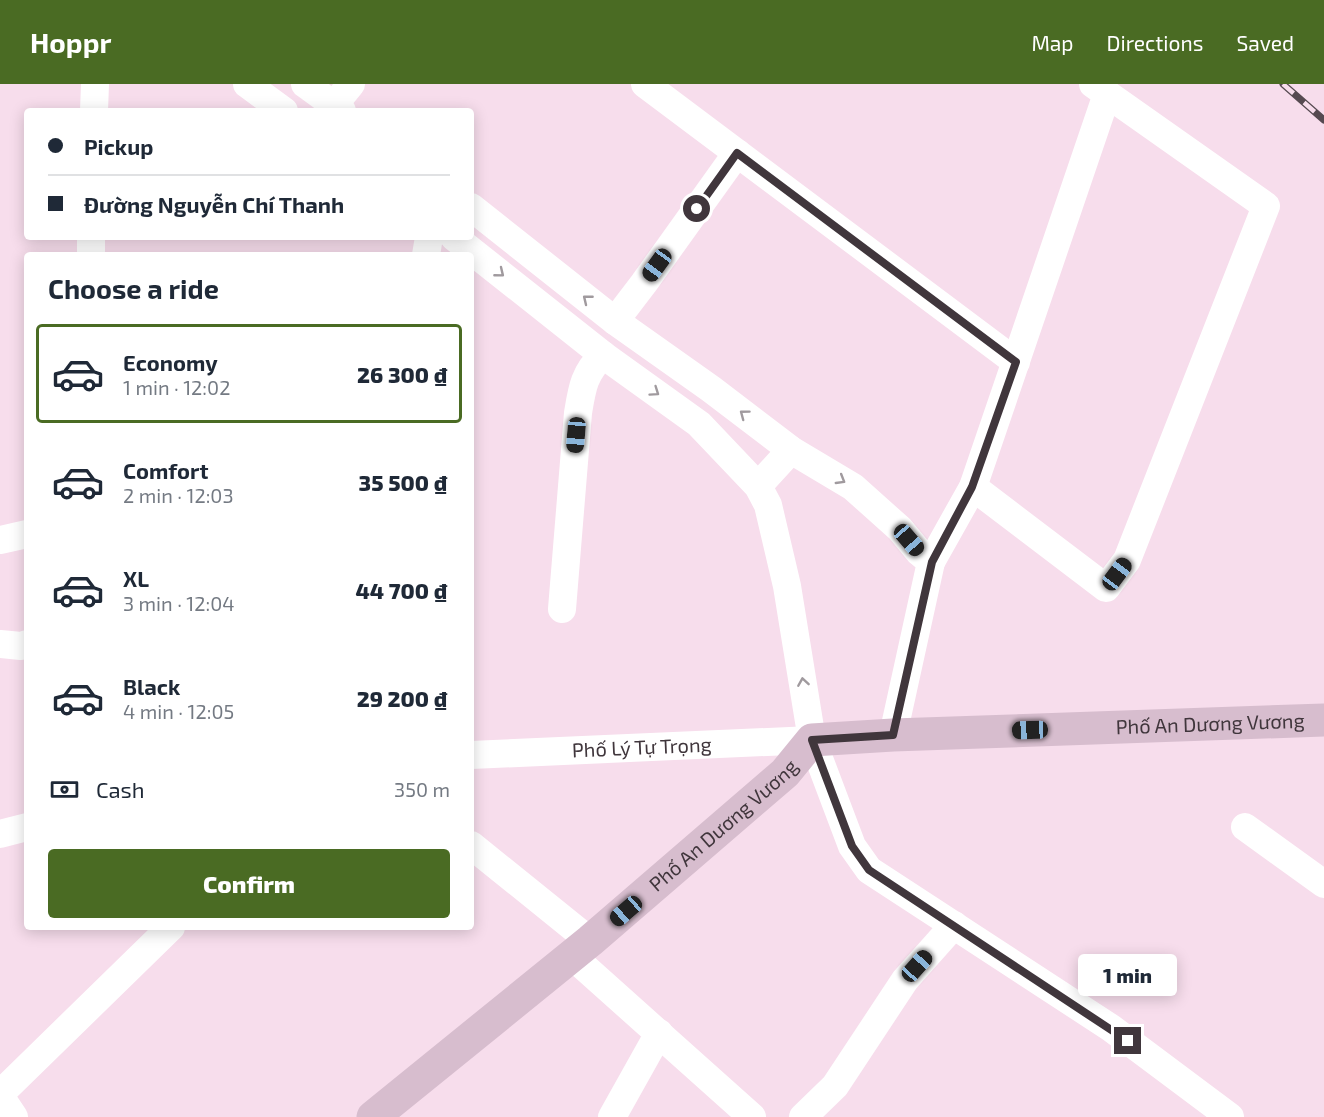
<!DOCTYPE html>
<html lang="en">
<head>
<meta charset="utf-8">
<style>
	body { margin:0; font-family:"Exo 2",sans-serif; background:#f2f2f3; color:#1f2937; height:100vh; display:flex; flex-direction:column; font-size:22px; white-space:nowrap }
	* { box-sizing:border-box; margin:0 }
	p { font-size:20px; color:#747a83 }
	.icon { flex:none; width:33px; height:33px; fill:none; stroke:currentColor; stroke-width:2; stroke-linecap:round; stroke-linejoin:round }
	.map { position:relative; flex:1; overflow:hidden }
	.side { position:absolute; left:24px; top:168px; width:450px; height:678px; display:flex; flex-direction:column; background:#fff; border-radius:6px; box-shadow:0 3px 15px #0003 }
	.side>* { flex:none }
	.top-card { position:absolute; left:24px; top:24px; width:450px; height:132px; border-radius:6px; box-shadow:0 3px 15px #0003; display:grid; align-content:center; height:132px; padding:0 24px; background:#fff }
	.end { position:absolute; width:27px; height:27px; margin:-14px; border:8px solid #40363c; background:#fff; box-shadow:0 0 0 3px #fff }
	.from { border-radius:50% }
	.bubble { position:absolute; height:42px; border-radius:6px; background:#fff; box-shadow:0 3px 15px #0003; font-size:20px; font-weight:800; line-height:42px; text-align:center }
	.car { position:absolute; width:18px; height:36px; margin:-18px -9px; border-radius:8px; box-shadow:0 0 4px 2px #0007; background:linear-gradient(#222 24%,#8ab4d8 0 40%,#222 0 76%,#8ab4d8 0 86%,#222 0) }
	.top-card b { display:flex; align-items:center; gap:21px; height:57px; font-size:22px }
	.top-card b+b { border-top:2px solid #e0e1e3 }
	.top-card i { width:15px; height:15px; background:#1f2937 }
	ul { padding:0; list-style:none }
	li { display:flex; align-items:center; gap:18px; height:99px; margin:0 12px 9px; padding:0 12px; border:3px solid transparent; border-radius:6px }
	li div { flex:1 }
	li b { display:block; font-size:22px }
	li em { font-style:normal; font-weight:800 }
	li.current { border-color:#4a6b23 }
	li>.icon { width:54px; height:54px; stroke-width:1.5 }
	h2 { padding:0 24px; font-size:27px; line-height:72px }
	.pay { display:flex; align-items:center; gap:15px; height:66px; padding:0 24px; font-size:22px }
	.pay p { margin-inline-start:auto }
	.action { display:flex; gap:12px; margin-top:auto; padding:12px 24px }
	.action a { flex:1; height:69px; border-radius:6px; background:#4a6b23; color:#fff; font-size:24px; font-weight:800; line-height:69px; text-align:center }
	header { display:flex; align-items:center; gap:36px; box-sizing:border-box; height:84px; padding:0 30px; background:#4a6b23; color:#fff }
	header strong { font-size:28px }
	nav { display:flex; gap:33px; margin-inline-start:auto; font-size:21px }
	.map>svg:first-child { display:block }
</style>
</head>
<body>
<header>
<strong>Hoppr</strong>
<nav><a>Map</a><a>Directions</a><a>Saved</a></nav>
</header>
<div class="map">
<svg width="1324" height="1033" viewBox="0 0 1324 1033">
	<rect width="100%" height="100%" fill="#f7ddec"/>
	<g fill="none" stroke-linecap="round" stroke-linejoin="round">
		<!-- street -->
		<g stroke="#fff" stroke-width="28">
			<path d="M247 0 284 27"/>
			<path d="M305 0 342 27"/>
			<path d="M645 0 1016 278"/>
			<path d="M334 21 351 0"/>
			<path d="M94 27 95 0"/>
			<path d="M471 123 615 237 711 305 791 366 853 403 900 445 919 468 931 478 893 651"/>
			<path d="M454 153 603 271 699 340 758 402 768 421 787 502 812 656 852 762 869 786 1111 944 1230 1033"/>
			<path d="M91 171V153"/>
			<path d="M426 171 429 153"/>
			<path d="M615 237 644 199 737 69"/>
			<path d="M758 402 791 366"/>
			<path d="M973 403 1106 504 1127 476 1266 122 1093 0"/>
			<path d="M0 456 27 450"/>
			<path d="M931 478 973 403 1107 10"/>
			<path d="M562 525 578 329C582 304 584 289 603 271"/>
			<path d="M0 560 21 562 27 560"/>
			<path id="s1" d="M471 671 812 656"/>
			<path d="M1245 743 1324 800"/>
			<path d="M0 750 27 743"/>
			<path d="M471 761 590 857"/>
			<path d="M572 872 752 1033"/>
			<path d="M0 1010 171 843"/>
			<path d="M0 1012 14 1033"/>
			<path d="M612 1033 659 949"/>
			<path d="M803 1033 835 1002 905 896 954 841"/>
		</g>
		<!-- secondary -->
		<path stroke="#d7bdce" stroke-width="33" id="s2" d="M373 1033 590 857 785 689 812 656 893 651 1324 636"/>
		<defs>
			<path id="rail" d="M1283 0 1324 36"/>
		</defs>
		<!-- rail casing -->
		<use href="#rail" stroke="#564a51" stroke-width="7"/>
		<!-- rail -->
		<use href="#rail" stroke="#f7ddec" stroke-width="4.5" stroke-dasharray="14" stroke-linecap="butt"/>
	</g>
	<!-- one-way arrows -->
	<defs><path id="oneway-chevron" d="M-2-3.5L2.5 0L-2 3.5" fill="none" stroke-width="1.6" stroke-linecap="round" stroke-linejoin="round" transform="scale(1.5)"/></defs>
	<g stroke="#a09a9e">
		<use href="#oneway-chevron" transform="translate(500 189) rotate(39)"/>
		<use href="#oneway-chevron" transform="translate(587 215) rotate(-141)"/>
		<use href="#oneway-chevron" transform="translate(655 308) rotate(35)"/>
		<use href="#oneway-chevron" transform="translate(744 330) rotate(-143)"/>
		<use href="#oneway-chevron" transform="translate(841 396) rotate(31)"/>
		<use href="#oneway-chevron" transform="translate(803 598) rotate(-99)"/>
	</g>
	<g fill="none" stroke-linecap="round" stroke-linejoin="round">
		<!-- route -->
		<path stroke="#40363c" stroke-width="8" d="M697 125 737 69 1016 278 972 403 932 478 893 651 812 656 852 762 869 786 1128 957"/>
	</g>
	<g text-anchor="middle" stroke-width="4.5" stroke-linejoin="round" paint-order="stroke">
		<!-- street labels -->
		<g font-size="20" fill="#40363c" stroke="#f7ddec">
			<text dy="7" stroke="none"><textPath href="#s2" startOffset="978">Phố An Dương Vương</textPath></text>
			<text dy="7" stroke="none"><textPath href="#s1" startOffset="171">Phố Lý Tự Trọng</textPath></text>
			<text dy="7" stroke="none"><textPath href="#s2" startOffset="456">Phố An Dương Vương</textPath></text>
		</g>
	</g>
</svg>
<i class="end from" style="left:697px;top:125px"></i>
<i class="end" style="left:1128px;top:957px"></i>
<div class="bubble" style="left:1078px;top:870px;width:99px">1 min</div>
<i class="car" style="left:657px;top:181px;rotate:216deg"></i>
<i class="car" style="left:576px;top:351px;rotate:185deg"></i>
<i class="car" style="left:909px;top:456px;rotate:139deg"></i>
<i class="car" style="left:1117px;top:490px;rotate:37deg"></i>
<i class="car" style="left:1030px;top:646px;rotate:268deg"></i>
<i class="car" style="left:626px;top:827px;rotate:229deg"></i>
<i class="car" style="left:917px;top:882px;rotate:42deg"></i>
<div class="top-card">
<b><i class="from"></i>Pickup</b>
<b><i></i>Đường Nguyễn Chí Thanh</b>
</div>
<section class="side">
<h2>Choose a ride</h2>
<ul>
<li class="current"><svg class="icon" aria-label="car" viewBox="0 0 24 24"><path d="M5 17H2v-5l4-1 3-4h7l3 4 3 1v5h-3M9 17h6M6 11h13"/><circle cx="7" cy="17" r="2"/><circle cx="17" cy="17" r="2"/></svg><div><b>Economy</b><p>1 min · 12:02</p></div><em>26 300 ₫</em></li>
<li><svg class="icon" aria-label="car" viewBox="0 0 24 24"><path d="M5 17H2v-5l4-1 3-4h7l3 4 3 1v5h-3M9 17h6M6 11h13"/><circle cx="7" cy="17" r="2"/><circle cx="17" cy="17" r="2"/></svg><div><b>Comfort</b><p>2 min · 12:03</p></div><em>35 500 ₫</em></li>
<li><svg class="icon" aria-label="car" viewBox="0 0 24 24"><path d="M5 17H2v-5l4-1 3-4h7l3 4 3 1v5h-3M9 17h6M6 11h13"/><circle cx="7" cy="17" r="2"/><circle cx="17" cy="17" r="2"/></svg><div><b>XL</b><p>3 min · 12:04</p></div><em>44 700 ₫</em></li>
<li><svg class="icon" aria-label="car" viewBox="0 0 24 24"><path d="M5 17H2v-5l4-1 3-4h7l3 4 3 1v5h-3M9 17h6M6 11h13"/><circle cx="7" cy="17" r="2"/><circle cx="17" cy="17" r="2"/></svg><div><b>Black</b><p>4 min · 12:05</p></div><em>29 200 ₫</em></li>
</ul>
<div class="pay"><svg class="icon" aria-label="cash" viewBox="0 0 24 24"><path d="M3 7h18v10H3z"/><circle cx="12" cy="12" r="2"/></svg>Cash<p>350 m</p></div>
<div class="action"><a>Confirm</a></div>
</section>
</div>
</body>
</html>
